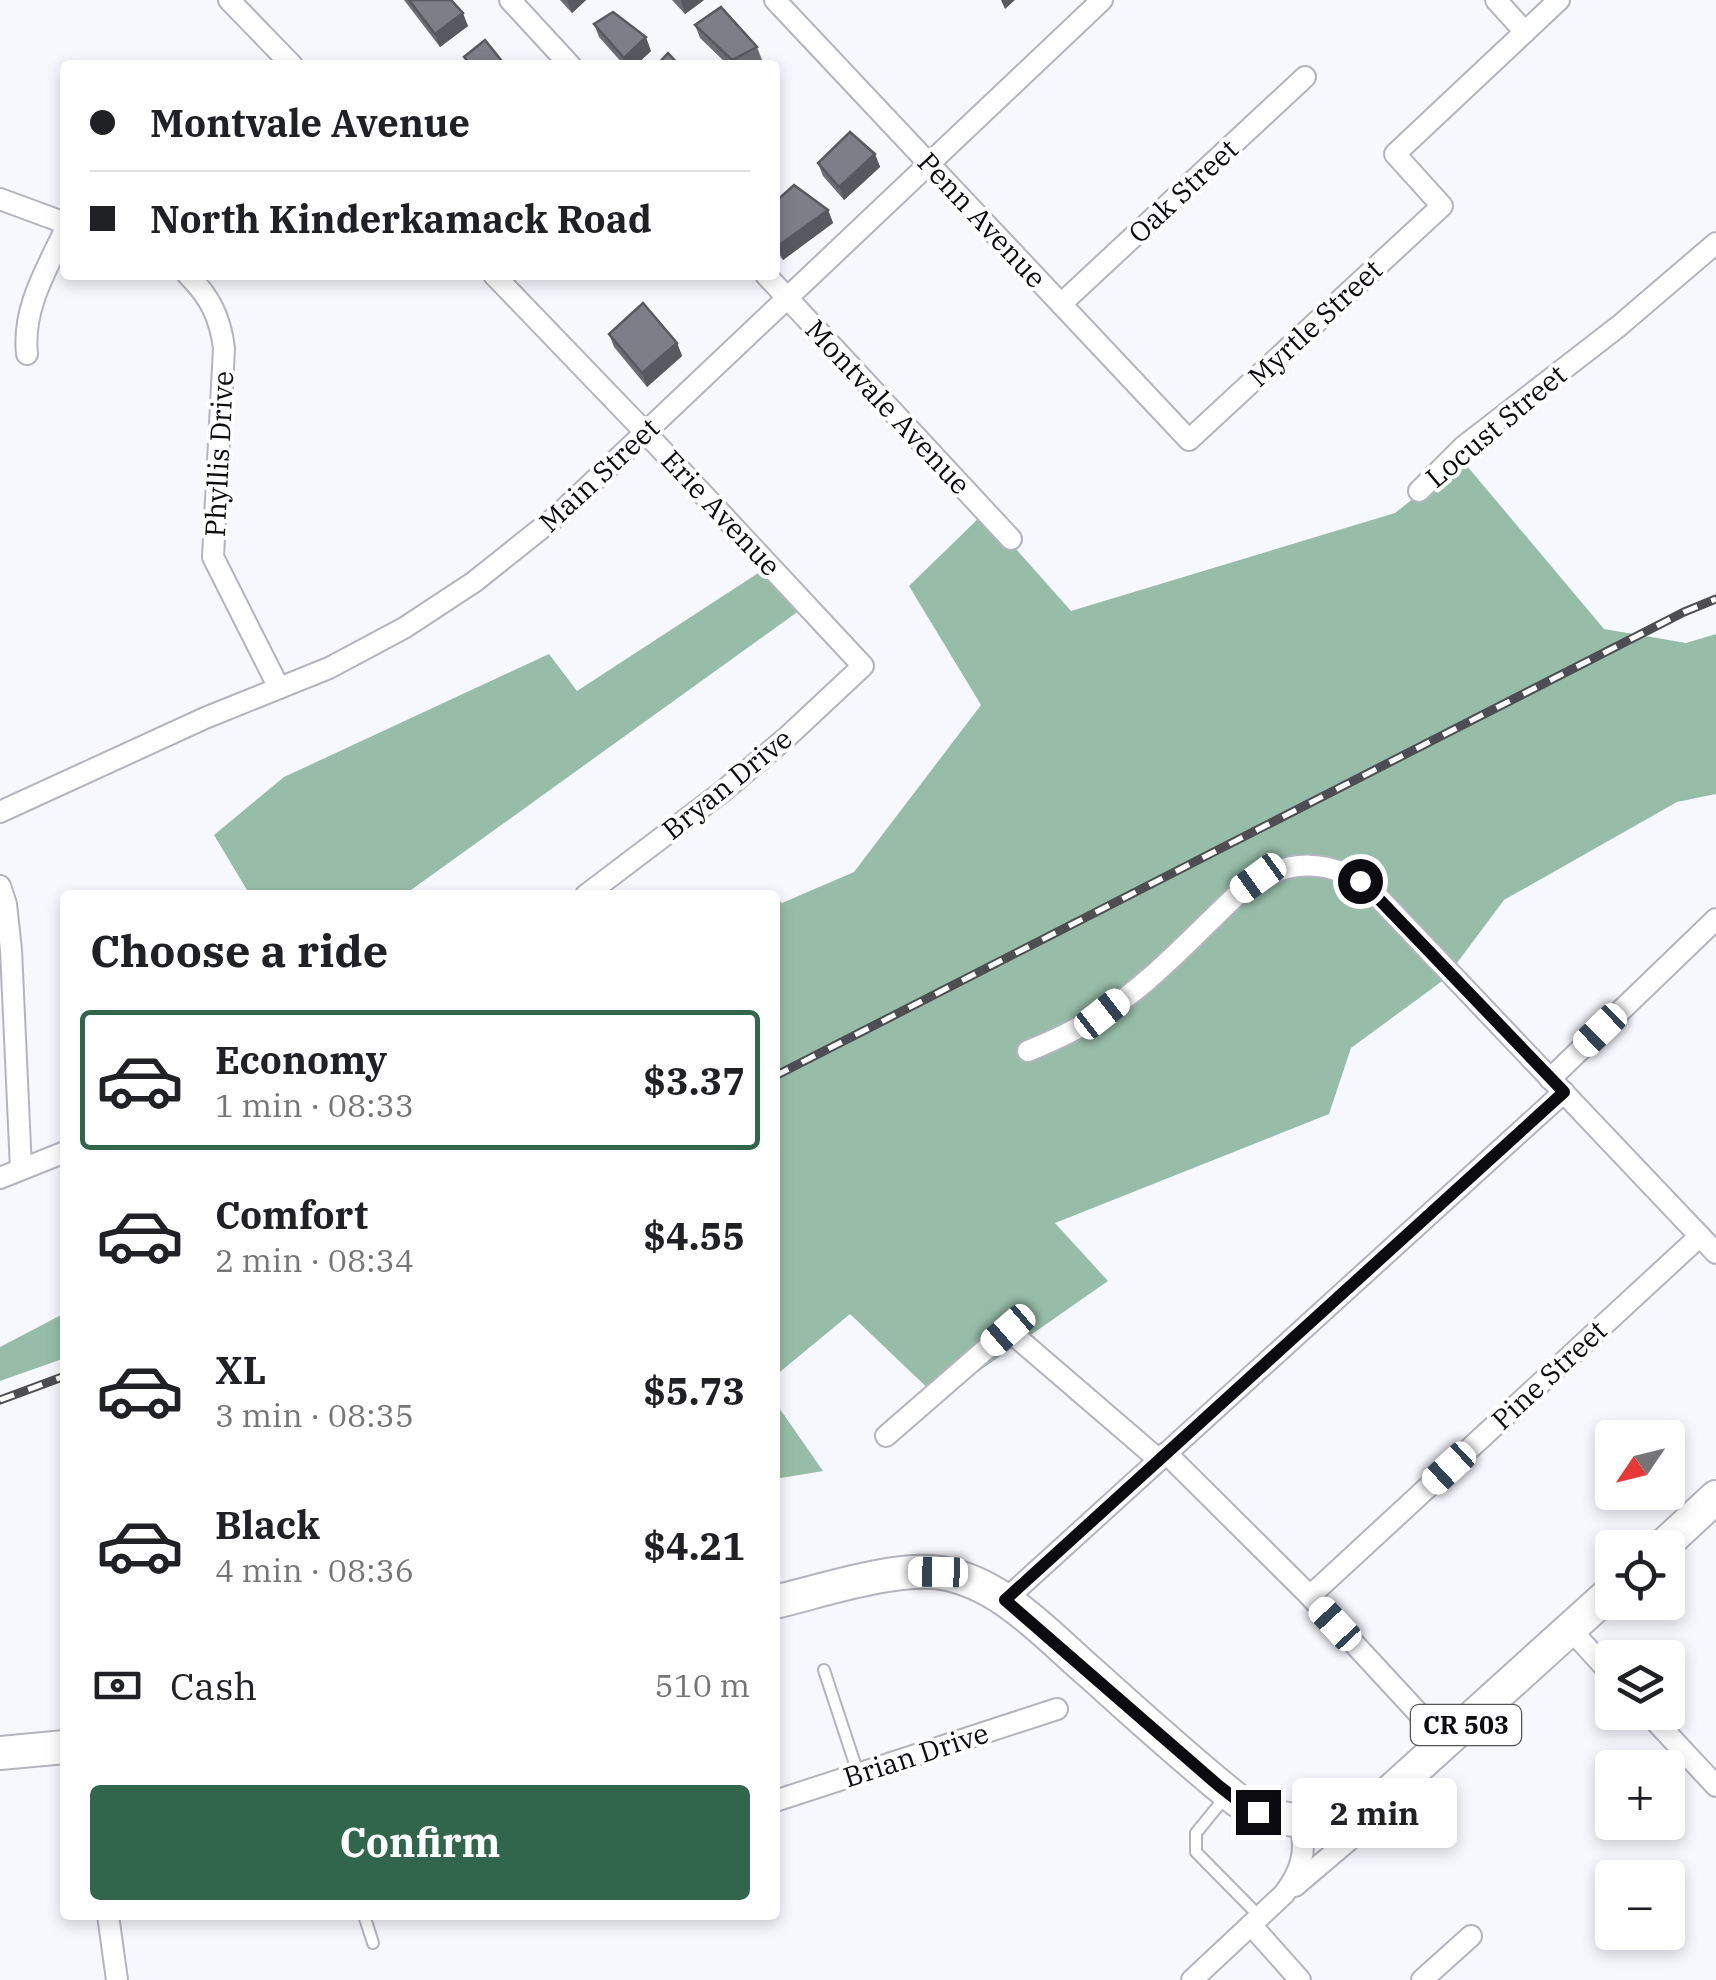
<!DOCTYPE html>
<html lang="en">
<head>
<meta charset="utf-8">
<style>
	body { margin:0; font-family:"IBM Plex Serif",serif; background:#f6f6f6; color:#202124; height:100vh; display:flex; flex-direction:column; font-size:38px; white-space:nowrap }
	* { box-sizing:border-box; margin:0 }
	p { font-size:32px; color:#757577 }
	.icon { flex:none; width:55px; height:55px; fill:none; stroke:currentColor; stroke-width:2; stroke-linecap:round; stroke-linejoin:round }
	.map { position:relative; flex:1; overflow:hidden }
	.sheet { position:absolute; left:60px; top:890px; width:720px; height:1030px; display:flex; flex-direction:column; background:#fff; border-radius:10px; box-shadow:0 5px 15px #0003 }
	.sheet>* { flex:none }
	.guide { position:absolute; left:60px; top:60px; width:720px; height:220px; border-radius:10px; box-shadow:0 5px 15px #0003; display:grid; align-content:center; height:220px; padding:0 30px; background:#fff }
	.needle { width:65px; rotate:235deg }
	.controls { position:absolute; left:1595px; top:1420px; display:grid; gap:20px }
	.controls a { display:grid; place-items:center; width:90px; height:90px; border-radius:10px; background:#fff; box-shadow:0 5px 15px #0003; font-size:50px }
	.end { position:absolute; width:45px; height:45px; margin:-22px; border:12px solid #0c0b0f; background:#fff; box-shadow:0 0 0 5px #fff }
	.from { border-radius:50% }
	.bubble { position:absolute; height:70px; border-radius:10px; background:#fff; box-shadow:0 5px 15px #0003; font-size:32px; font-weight:700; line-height:70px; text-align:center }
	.car { position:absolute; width:30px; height:60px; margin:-30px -15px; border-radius:12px; box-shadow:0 0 8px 2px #0007; background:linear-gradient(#fff 24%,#345 0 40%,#fff 0 76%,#345 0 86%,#fff 0) }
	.guide b { display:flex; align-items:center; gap:35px; height:95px; font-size:38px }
	.guide b+b { border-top:2px solid #e0e0e0 }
	.guide i { width:25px; height:25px; background:#202124 }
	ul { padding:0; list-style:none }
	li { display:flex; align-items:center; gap:30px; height:140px; margin:0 20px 15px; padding:0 10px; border:5px solid transparent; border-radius:10px }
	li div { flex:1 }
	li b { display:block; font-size:38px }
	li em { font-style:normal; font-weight:700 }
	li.active { border-color:#31664c }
	li>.icon { width:90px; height:90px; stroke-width:1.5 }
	h2 { padding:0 30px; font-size:45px; line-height:120px }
	.pay { display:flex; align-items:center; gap:25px; height:110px; padding:0 30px; font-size:38px }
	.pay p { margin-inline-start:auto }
	.cta { display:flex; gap:20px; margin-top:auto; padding:20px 30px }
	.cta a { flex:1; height:115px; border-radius:10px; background:#31664c; color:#fff; font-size:40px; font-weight:700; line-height:115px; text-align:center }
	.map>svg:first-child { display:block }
</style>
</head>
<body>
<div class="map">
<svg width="1716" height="1980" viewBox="0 0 1716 1980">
	<rect width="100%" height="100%" fill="#f7f7fe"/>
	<!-- forest -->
	<g fill="#97bda8">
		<path d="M1462 460 1604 629 1686 643 1716 634V794L1677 802 1504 900 1445 979 1351 1048 1329 1114 1055 1223 1108 1281 939 1399 850 1314 775 1376V896L782 903 854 872 981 705 909 586 984 513 1071 611 1395 513Z"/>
		<path d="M766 568 807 605 404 895H250L214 835 284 777 549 654 577 691Z"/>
		<path d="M65 1313V1358L0 1381V1347Z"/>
		<path d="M775 1402 823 1471 775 1479Z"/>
	</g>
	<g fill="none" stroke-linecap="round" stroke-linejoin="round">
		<defs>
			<g id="lane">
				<path d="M824 1670 858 1773"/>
				<path d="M1227 1795 1196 1833V1852L1259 1916"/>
				<path d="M364 1915 373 1943"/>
			</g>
			<g id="street">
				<path d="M229 0 292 65"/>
				<path d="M510 0 570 65"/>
				<path d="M775 0 1189 440 1442 206 1395 154 1559 0"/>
				<path d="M1496 0 1525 32"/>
				<path d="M0 199 65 223"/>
				<path d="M188 275C210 297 220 317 224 348L213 557 279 688"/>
				<path d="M494 275 645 432 863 666 786 738 722 792 586 895"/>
				<path d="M766 275 1011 539"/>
				<path d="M1061 304 1305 77"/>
				<path d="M27 354C22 308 47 269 65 230"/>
				<path d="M1419 491 1463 447 1619 326 1716 243"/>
				<path d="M0 812 205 718 329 668 404 628 474 582 558 515 1102 0"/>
				<path d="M0 886 6 904 11 950 21 1169"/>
				<path d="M1028 1051C1053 1041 1076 1030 1099 1016 1151 984 1197 932 1241 891 1286 857 1334 856 1376 895L1716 1253"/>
				<path d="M1550 1079 1716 919"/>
				<path d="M0 1178 65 1152"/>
				<path d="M886 1436 1008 1330 1158 1459"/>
				<path d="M1166 1453 1310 1596 1446 1743"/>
				<path d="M1310 1596 1700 1236"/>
				<path d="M1005 1600 1564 1092"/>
				<path d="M1571 1630 1612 1675"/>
				<path d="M1647 1712 1716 1786"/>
				<path d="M775 1801 1057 1709"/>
				<path d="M1295 1886 1348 1841 1380 1807"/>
				<path d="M108 1915 117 1980"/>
				<path d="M1251 1925 1300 1980"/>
				<path d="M1192 1980 1284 1894C1302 1870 1307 1851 1300 1822"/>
				<path d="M1422 1980 1471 1936"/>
			</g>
			<g id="primary">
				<path d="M1661 1548 1716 1497"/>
				<path d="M775 1602C821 1591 895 1566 941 1573 1001 1582 1048 1636 1092 1674 1140 1717 1187 1760 1237 1800 1290 1829 1329 1827 1382 1799L1612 1591"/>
				<path d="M0 1753 65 1747"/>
			</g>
		</defs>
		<!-- lane casing -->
		<use href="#lane" stroke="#b4b4bf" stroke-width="14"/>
		<!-- street casing -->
		<use href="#street" stroke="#b4b4bf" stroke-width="24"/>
		<!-- primary casing -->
		<use href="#primary" stroke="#b4b4bf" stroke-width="36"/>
		<!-- lane -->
		<use href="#lane" stroke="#fff" stroke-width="10"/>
		<!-- street -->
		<use href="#street" stroke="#fff" stroke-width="20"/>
		<!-- primary -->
		<use href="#primary" stroke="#fff" stroke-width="32"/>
		<defs>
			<g id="rail">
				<path d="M775 1076 1684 612 1716 599"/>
				<path d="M0 1400 65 1376"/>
			</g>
		</defs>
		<!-- rail casing -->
		<use href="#rail" stroke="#4e4d52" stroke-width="9"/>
		<!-- rail -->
		<use href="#rail" stroke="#fff" stroke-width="5" stroke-dasharray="15" stroke-linecap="butt"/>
	</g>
	<!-- wall -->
	<g fill="#6c6c76">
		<path d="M404 0H451L468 26 440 47Z"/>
		<path d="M560 0H586L572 13Z"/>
		<path d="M672 0H704L685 14Z"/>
		<path d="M594 24 651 51 636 65H624L599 37Z"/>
		<path d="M695 25 757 47 762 60 753 65H728L700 38Z"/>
		<path d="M875 154 880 167 844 200 823 176 818 163Z"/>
		<path d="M775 202 828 210 833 223 783 260 775 249Z"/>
		<path d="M609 334 677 343 682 356 647 387 614 347Z"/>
	</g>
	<!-- shaded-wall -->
	<g fill="#585860">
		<path d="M567 0H586L572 13Z"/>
		<path d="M681 0H704L685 14Z"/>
		<path d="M1001 0H1015L1005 9Z"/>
		<path d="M463 13 468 26 440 47 435 34Z"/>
		<path d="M646 37 651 51 636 65H627L624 58Z"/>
		<path d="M875 154 880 167 844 200 839 187Z"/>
		<path d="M828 210 833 223 783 260 778 246Z"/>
		<path d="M677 343 682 356 647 387 642 373Z"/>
	</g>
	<!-- building -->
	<g fill="#7e7e89" stroke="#585860" stroke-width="2.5">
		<path d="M409 0H451L463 13 435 34Z"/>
		<path d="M721 7 757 47 732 60 695 25Z"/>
		<path d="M613 12 646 37 624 58 594 24Z"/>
		<path d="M485 40 505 65H471L464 57Z"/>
		<path d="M668 53 679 65H657Z"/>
		<path d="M850 132 875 154 839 187 818 163Z"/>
		<path d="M794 185 828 210 778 246 775 242V202Z"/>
		<path d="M643 303 677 343 642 373 609 334Z"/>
	</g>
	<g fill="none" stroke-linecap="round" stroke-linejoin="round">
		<!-- route -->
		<path stroke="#0c0b0f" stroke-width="12" d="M1258 1812 1237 1800 1219 1786 1005 1600 1564 1092 1376 896 1360 881"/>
	</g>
	<g text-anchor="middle" stroke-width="8" stroke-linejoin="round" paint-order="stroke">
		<!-- shield labels -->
		<rect fill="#fff" stroke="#555457" stroke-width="2.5" x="1411" y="1705" width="110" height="40" rx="8"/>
		<g font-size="25" font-weight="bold" fill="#0c0b0f">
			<text x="1466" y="1734">CR 503</text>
		</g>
		<!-- street labels -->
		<g font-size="28" fill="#0c0b0f" stroke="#fff">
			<text transform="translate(1183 191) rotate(-43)" y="10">Oak Street</text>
			<text transform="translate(982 220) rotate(47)" y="10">Penn Avenue</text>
			<text transform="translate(1315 323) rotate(-43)" y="10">Myrtle Street</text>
			<text transform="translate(888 407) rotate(47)" y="10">Montvale Avenue</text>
			<text transform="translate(1496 426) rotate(-40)" y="10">Locust Street</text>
			<text transform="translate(219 454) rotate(-87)" y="10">Phyllis Drive</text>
			<text transform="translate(599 475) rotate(-43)" y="10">Main Street</text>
			<text transform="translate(721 513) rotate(47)" y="10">Erie Avenue</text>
			<text transform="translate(727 784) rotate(-39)" y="10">Bryan Drive</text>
			<text transform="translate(1549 1375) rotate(-43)" y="10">Pine Street</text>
			<text transform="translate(916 1755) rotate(-18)" y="10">Brian Drive</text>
		</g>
	</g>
</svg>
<div class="controls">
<a><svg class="needle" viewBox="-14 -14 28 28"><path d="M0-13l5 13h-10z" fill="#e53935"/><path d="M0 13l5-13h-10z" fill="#757577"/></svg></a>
<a><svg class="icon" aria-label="locate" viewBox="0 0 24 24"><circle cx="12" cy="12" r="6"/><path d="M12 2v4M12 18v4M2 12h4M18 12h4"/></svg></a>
<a><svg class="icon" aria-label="layers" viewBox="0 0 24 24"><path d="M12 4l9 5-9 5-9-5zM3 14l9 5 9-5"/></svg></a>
<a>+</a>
<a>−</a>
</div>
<i class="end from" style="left:1360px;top:881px"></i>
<i class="end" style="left:1258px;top:1812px"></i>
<div class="bubble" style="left:1292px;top:1778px;width:165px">2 min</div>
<i class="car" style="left:1258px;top:878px;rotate:234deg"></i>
<i class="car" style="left:1102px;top:1014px;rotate:52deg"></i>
<i class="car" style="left:1600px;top:1030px;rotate:226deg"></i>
<i class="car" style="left:1008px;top:1330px;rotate:229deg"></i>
<i class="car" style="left:1449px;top:1468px;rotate:227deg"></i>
<i class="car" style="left:938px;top:1572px;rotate:271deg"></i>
<i class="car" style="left:1335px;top:1624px;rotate:317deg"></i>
<div class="guide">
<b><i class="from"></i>Montvale Avenue</b>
<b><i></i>North Kinderkamack Road</b>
</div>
<section class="sheet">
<h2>Choose a ride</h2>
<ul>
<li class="active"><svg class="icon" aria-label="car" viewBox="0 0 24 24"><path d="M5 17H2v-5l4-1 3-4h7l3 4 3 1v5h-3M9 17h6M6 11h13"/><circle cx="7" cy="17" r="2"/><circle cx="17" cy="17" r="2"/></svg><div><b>Economy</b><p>1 min · 08:33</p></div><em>$3.37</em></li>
<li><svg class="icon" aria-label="car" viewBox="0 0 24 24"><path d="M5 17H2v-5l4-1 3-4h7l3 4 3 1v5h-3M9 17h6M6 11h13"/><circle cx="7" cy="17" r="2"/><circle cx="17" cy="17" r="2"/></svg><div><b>Comfort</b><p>2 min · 08:34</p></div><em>$4.55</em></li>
<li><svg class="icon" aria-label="car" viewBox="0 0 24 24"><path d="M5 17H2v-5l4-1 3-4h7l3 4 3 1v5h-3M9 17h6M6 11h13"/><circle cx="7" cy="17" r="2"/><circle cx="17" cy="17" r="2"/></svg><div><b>XL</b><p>3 min · 08:35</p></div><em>$5.73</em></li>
<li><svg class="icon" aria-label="car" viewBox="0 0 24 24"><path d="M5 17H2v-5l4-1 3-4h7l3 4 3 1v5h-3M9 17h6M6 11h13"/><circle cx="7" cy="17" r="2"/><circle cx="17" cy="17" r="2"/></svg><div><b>Black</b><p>4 min · 08:36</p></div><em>$4.21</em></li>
</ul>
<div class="pay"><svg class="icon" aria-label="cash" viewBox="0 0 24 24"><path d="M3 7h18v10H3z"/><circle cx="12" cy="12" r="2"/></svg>Cash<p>510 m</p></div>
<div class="cta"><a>Confirm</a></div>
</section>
</div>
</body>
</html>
